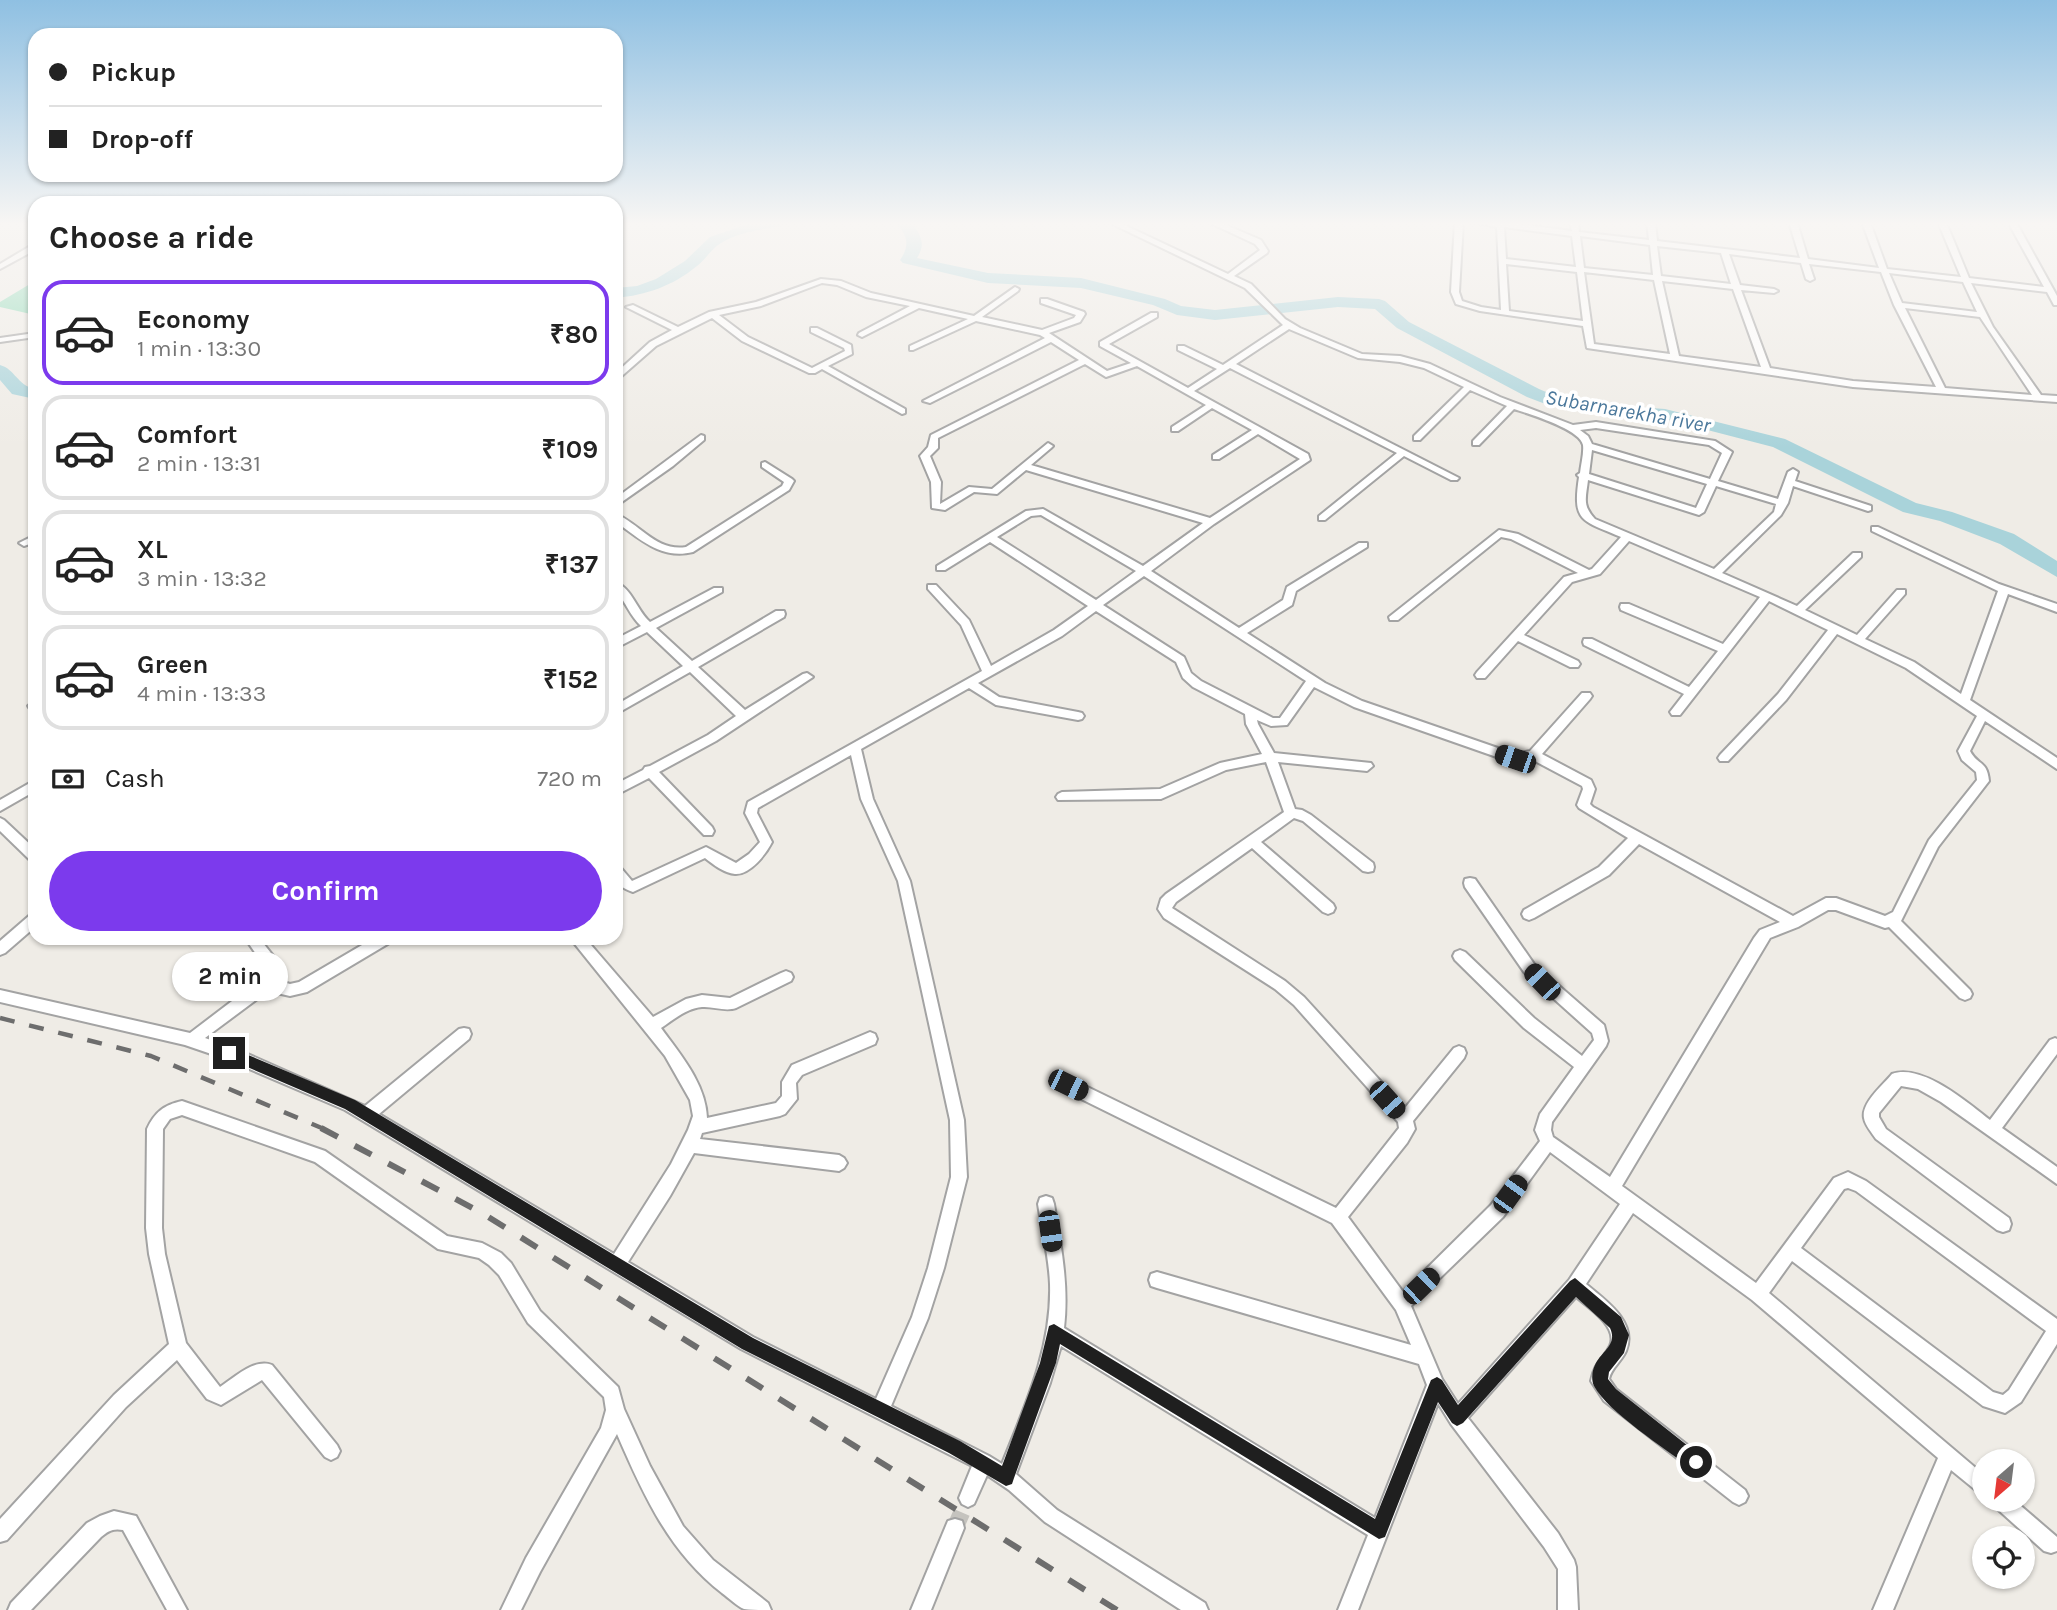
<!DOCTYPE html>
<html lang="en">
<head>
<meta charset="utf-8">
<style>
	body { margin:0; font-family:Karla,sans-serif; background:#f2f2f2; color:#222; height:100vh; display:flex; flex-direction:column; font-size:26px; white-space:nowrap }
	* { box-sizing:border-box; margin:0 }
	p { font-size:23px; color:#767676 }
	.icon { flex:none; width:38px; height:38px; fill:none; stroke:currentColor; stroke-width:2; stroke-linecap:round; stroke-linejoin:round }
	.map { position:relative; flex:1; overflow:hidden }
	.panel { position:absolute; left:28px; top:196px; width:595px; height:749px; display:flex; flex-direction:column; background:#fff; border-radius:21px; box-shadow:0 2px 5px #0004 }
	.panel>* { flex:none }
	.banner { position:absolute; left:28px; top:28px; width:595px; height:154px; border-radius:21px; box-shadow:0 2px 5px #0004; display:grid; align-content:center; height:154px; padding:0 21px; background:#fff }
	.needle { width:46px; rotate:208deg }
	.fabs { position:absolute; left:1972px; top:1449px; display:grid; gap:14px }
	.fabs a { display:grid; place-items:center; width:63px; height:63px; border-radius:50%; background:#fff; box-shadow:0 2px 5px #0004; font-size:35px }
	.end { position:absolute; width:32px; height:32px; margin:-16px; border:9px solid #1f1f1f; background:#fff; box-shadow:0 0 0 4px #fff }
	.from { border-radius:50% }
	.bubble { position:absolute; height:49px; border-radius:24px; background:#fff; box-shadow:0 2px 5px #0004; font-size:23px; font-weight:700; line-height:49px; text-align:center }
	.car { position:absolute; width:21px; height:42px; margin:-21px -10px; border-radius:9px; box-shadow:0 0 5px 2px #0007; background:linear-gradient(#222 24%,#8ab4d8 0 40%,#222 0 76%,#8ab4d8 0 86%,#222 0) }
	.banner b { display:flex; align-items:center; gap:24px; height:66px; font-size:26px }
	.banner b+b { border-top:2px solid #e0e0e0 }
	.banner i { width:18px; height:18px; background:#222 }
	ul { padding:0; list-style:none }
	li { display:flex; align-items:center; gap:21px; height:105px; margin:0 14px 10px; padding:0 7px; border:4px solid #e0e0e0; border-radius:21px }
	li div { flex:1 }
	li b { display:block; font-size:26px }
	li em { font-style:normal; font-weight:700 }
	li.active { border-color:#7c3aed }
	li>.icon { width:63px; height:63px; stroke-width:1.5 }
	h2 { padding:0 21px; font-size:32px; line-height:84px }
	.pay { display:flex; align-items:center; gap:18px; height:77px; padding:0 21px; font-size:26px }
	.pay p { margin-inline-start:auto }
	.primary-button { display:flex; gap:14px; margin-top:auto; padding:14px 21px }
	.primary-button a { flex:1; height:80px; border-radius:42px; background:#7c3aed; color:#fff; font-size:28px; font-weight:700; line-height:80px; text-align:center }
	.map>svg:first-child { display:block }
</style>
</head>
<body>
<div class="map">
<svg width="2057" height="1610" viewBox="0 0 2057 1610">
	<rect width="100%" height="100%" fill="#efece6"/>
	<!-- pitch -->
	<path fill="#89d9b4" d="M35 281V315L0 307V302Z"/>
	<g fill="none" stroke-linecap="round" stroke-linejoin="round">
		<!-- river -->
		<g fill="#a9d3da" fill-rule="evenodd">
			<path d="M754 222H786L784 225C763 230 740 231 721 243 711 249 706 259 697 266 673 286 646 295 616 298V288L637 286 656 279 685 261 710 237Z"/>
			<path d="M894 222 913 224C921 236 926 244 917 258L988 273 1081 278 1165 299 1181 306 1215 310 1338 297 1379 299 1385 301 1409 322 1539 389 1558 397 1595 404 1665 409 1785 439 1916 503 1952 512 2014 534 2057 561V577L2000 544 1940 521 1903 512 1773 447 1665 419 1595 414 1548 405 1527 397 1397 328 1375 309 1338 307 1215 320 1177 315 1153 305 1081 288 988 283 903 263 900 260C911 245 907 233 894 222Z"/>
			<path d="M0 365C15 369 17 385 35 389V399L12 394 0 380Z"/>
		</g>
		<!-- street-tunnel -->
		<path stroke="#c5c3be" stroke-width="17" stroke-dasharray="17 9" stroke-linecap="butt" d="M955 1528 968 1498"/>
		<defs>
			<g id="street">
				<path d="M1108 222H1118L1228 274 1260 250 1255 244 1208 222H1219L1261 240 1268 251 1267 253 1234 276 1251 284 1285 319 1300 328 1362 354 1400 356 1430 364 1500 397 1573 425 1596 422 1715 441 1732 452 1718 481 1778 499 1788 472 1793 469 1798 472 1795 481 1871 506V510L1868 511 1793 486 1788 503 1781 515 1722 573 1797 606 1853 553H1861V557L1805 610 1857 635 1897 590H1905V594L1865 639 1914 662 1961 694 1998 591 1872 531V527H1878L1999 584 2057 604V612L2008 594 1970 700 2057 758V769L1985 721 1970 751C1978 766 1987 760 1989 781L1938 847 1901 921 1970 990 1972 994 1970 998 1965 1000 1960 998 1889 927 1885 928 1836 910H1828L1798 927 1770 938 1622 1186 1756 1283 1834 1178 1848 1172 1866 1181 2057 1319V1344L2021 1402 2005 1413 1983 1406 1792 1261 1769 1293 1984 1475V1495L1978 1492 1951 1470 1893 1610H1873L1938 1458 1752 1300 1633 1213 1586 1284C1605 1300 1638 1322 1626 1351 1622 1361 1611 1368 1609 1379L1616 1389 1745 1490 1748 1496 1745 1502 1739 1505 1733 1502 1604 1401 1591 1381C1595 1361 1603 1360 1610 1346 1619 1327 1588 1307 1576 1297L1468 1418 1558 1533 1574 1560 1576 1567 1578 1610H1558V1569L1544 1547 1451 1424 1438 1403 1358 1610H1338L1368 1535 1061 1346 1050 1383 1016 1474 1057 1510 1205 1603 1208 1610H1181L1045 1522 1009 1490 987 1475 974 1504 968 1507 962 1504 959 1498 972 1466 741 1349 345 1110 226 1059 185 1045 0 1002V990L190 1033 269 973 245 938H259L282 967 284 971 280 981 290 984 299 982 374 938H393L391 942 307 992 290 996 268 991 205 1038 234 1048 365 1106 459 1029 464 1028 469 1029 471 1034 469 1039 379 1114 614 1254 671 1164 688 1130 693 1116 690 1100 665 1056 570 938H585L653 1017 686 999 702 995 730 998 781 973 786 971 791 973 793 977 791 981 736 1008C725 1012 713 1006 702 1007 687 1008 673 1020 661 1028 680 1054 706 1084 707 1118L776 1103 782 1096V1082L792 1065 870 1032 875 1034 877 1039 875 1044 802 1075 796 1083 797 1099 785 1114 780 1116 702 1133 700 1139 839 1155 844 1158 847 1163 844 1168 839 1171 694 1153 670 1196 628 1262 753 1337 876 1399 912 1317 928 1268 951 1177 950 1120 898 881 861 799 851 755 758 808 757 813 772 842C766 854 750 875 735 874 724 873 714 865 705 858L633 892C618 887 616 882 616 867L621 868 632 881 706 847 736 863 749 854 760 842 745 813 748 802 982 671 961 625 928 589V585H936L969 620 991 666 1054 630 1088 606 990 542 945 570H937V566L1026 511 1043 509 1143 566 1203 523 1026 470 997 494 974 492 945 510 932 508 931 482 920 456 928 447 931 435 1079 360 1051 342 930 403 923 401 1045 338 1040 335 976 321 913 350H910V346L968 319 919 308 862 337 858 335 859 333 910 306 866 297 837 285 822 283 761 306 719 315 748 337 812 368 845 351 844 348 811 332V328H817L851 345 852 354 828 366 905 409V413L902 414 822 369 815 373H809L742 341 712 318 656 346 616 381V373L650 342 672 330 626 307 633 305 678 327 709 312 756 302 821 279 841 281 871 293 974 316 1015 287 1019 289 1018 291 982 317 1042 330 1074 318 1076 315 1041 303V299H1047L1084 312 1085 314 1080 322 1049 333 1107 371 1131 363 1100 346V342L1151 313H1157V317L1109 344 1188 388 1217 369 1178 350V346H1184L1223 365 1283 325 1245 288ZM1289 329 1358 358 1400 362 1424 368 1464 387 1414 436V440H1420L1470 390 1507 406 1473 441V445H1479L1514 409C1529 414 1580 429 1583 445 1584 453 1581 464 1580 473L1577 475 1579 477C1572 523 1582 520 1621 537L1592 569 1589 570 1518 534 1499 530 1389 617 1390 620H1398L1501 537 1511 539 1578 573 1564 577 1477 672 1475 675 1477 678H1485L1518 641 1570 667H1578L1580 664 1578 661 1524 635 1572 582 1600 574 1629 541 1760 597 1723 644 1629 604H1621L1620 607 1621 610 1718 651 1689 687 1592 639H1584L1583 642 1584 645 1684 694 1670 712 1672 715H1680L1769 601 1828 630 1778 694 1720 755 1718 758 1720 761H1728L1786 700 1837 634 1906 668 1977 716 1958 751 1962 760 1976 772 1977 780 1929 840 1893 912 1885 916 1836 898H1826L1793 916 1593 807 1590 804 1595 789 1591 780 1542 754 1590 699 1592 696 1590 693H1582L1530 751 1515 754 1362 701 1325 683 1247 633 1292 605 1296 591 1367 547V543H1359L1287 587 1283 600 1239 628 1151 571 1214 524 1310 460 1308 454 1194 391 1230 368 1397 453 1319 516V520H1325L1404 456 1451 480H1457L1459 478 1236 364ZM1085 364 1106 377 1137 366 1206 405 1172 427V431H1178L1212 408 1252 430 1213 455V459H1219L1258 434 1300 459 1210 518 1031 465 1051 448 1053 446 1048 443 992 489 969 487 940 504 941 482 930 456 938 448V438ZM1596 428 1709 445 1722 453 1710 479 1592 444 1588 436 1580 430ZM1592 450 1707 484 1696 508 1589 474ZM1588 480 1699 515 1704 512 1716 486 1776 504 1774 512 1714 569 1595 519C1582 505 1586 498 1588 480ZM1041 515 1136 571 1096 600 997 537 1031 516ZM1144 576 1306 681 1280 718H1273L1201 681 1191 673 1184 657 1103 605ZM1096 611 1176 662 1183 678 1193 687 1245 714 1246 724 1262 754 1220 763 1160 789 1062 792 1058 794 1056 797 1058 800 1161 799 1226 770 1266 762 1284 812 1166 894 1161 899 1158 909 1164 918 1275 989 1294 1005 1398 1122 1399 1128 1336 1208 1073 1080 1068 1078 1063 1080 1061 1085 1063 1090 1332 1223 1396 1310 1411 1345 1157 1272 1151 1274 1149 1280 1151 1286 1157 1288 1419 1364 1427 1385 1375 1518 1064 1328C1069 1286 1061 1246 1054 1204L1052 1198 1046 1196 1040 1198 1038 1204C1042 1230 1049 1257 1050 1284 1052 1348 1025 1406 1002 1464L989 1456 891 1406 928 1318 944 1268 967 1177 964 1120 910 881 873 799 861 749 969 688 996 705 1078 720 1082 719 1084 716 1082 713 1078 712 999 697 978 683 1062 636ZM1314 687 1354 707 1511 762 1515 764 1533 760 1582 786 1583 789 1577 805 1579 808 1628 838 1599 867 1524 910 1522 914 1524 918 1529 920 1534 918 1609 875 1639 844 1780 922 1760 930 1754 938 1610 1177 1553 1137 1551 1130 1552 1122 1606 1046 1608 1041 1604 1025 1534 964 1475 879 1470 878 1465 879 1464 883 1465 887 1524 972 1592 1033 1594 1040 1582 1056 1534 1018 1465 952 1460 950 1455 952 1453 956 1455 960 1524 1028 1574 1067 1540 1114 1535 1130 1540 1141 1491 1205 1403 1292 1348 1217 1407 1143 1415 1129 1413 1121 1464 1058 1466 1053 1464 1048 1459 1046 1454 1048 1405 1108 1304 997 1285 981 1172 908 1176 902 1252 848 1323 912 1328 914 1333 912 1335 908 1333 904 1261 842 1294 818 1303 821 1363 871 1368 872 1373 871 1374 867 1373 863 1311 815 1302 810 1295 809 1278 762 1367 771 1373 766 1371 763 1274 753 1258 724 1257 720 1271 726 1287 725ZM1550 1152 1620 1204 1569 1280 1458 1404 1442 1379 1411 1306 1503 1217ZM1848 1188 1856 1191 2046 1331 2009 1390 2003 1395 1993 1392 1801 1248 1844 1189Z"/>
				<path d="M1455 222H1463L1459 292 1462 301 1481 307 1501 310 1497 227 1473 222H1504L1572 231 1570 222H1578L1579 232 1649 240 1647 222H1655L1657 241 1800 258 1789 222H1797L1808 259 1879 268 1862 222H1870L1887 269 1961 277 1938 222H1946L1969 278 2044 287 2008 222H2016L2057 296V305H2054L2047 292 1971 283 1993 327 2041 395 2057 396V402L1853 387 1587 348 1583 326 1480 311 1456 304 1451 292ZM1504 227 1572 236 1576 267 1506 259ZM1580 236 1650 245 1653 275 1584 268ZM1657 246 1721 253 1731 284 1661 276ZM1729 254 1801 263 1806 279 1810 281 1814 279 1809 264 1881 272 1894 305 1936 387 1853 381 1770 368 1741 290 1774 293 1778 291 1774 289 1740 285ZM1506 264 1577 272 1583 321 1509 311ZM1584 272 1654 280 1670 354 1594 344ZM1889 273 1963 282 1977 312 1902 303ZM1662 281 1733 289 1761 367 1679 356ZM1905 308 1980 317 2032 395 1945 388Z"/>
				<path d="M32 245H35V250L0 269V264Z"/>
				<path d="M35 333V337L0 342V338Z"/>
				<path d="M701 435 704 436V440L673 466 616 506V498Z"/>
				<path d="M765 462 792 479 794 481 789 490 693 552C661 560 640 539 616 522V514C640 524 657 552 686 547L782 486 784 482 762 467V463Z"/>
				<path d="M35 535V542L24 546 19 543Z"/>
				<path d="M616 582C633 590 636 609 650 622L714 588H722V592L656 628 692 661 776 611H784L785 614 784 617 698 667 745 710 803 674 807 673 813 677 716 741 659 772 712 827 714 831 712 835H704L649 778 616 795V784L643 770 645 767 650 766 708 735 736 716 690 672 616 714V705L683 666 647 632 616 648V639L641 626C630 616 626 602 616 591Z"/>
				<path d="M35 701V710L30 709 28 706Z"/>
				<path d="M35 780V791L0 811V800Z"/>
				<path d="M0 818 4 820 35 849V862L31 861 0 831Z"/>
				<path d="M35 913V927L5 953 0 955V941L30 915Z"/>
				<path d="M2055 1038 2057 1039V1054L2002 1128 2057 1167V1184L1941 1102 1918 1089 1901 1086 1879 1113V1117L1886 1129 2009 1218 2011 1224 2009 1230 2003 1232 1997 1230 1876 1139C1872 1133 1865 1125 1864 1118 1861 1103 1883 1085 1892 1074 1922 1063 1968 1103 1990 1120L2050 1040Z"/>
				<path d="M182 1101 325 1151 447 1236 482 1243 501 1253 511 1263 540 1311 618 1387 624 1409 650 1466 683 1526 713 1560 768 1603 771 1610C763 1610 751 1610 744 1609 737 1606 729 1598 722 1593 669 1552 643 1494 617 1434L540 1572 521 1610H501L526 1558 601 1428 606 1410 604 1397 528 1323 499 1275 489 1265 479 1258 438 1249 315 1162 182 1115 170 1119 163 1129 162 1228 165 1254 186 1343 220 1387C234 1378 254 1358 272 1365L337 1445 340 1451 337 1457 331 1460 325 1457 262 1380 221 1405 207 1399 177 1360 126 1407 7 1540 0 1542V1519L114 1395 169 1344 149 1254 146 1228 147 1129C155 1112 164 1105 182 1101Z"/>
				<path d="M1991 1500H2014L2057 1537V1551L2051 1553 2044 1551 1994 1506Z"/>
				<path d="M114 1511 136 1516 187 1610H167L123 1530C113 1528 108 1531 101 1537L31 1610H8L11 1603 87 1523 100 1516Z"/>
				<path d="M955 1519 962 1521 964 1528 931 1610H911L948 1521Z"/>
			</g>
		</defs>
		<!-- street casing -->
		<use href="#street" stroke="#a3a3a3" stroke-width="4"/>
		<!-- street -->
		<use href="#street" fill="#fff" fill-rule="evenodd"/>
		<!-- rail-far1 -->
		<path stroke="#6d6d6d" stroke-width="4.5" stroke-dasharray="15 15" stroke-linecap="butt" d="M0 1018 151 1056 324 1129"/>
		<!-- rail -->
		<path stroke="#6d6d6d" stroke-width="6" stroke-dasharray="19 19" stroke-linecap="butt" d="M321 1128 482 1213 1117 1610"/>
	</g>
	<!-- sky -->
	<linearGradient id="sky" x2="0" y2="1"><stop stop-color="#8fc0e2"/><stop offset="0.5" stop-color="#f8f6f4"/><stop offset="1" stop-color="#f8f6f4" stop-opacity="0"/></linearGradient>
	<rect width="2057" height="448" fill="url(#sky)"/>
	<!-- route -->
	<path fill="#1f1f1f" d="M229 1047 355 1100 753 1338 960 1441 1002 1466 1040 1363 1049 1326 1054 1324 1375 1519 1431 1380 1437 1377 1442 1380 1458 1405 1570 1281 1575 1278 1621 1317 1629 1335 1624 1353 1609 1372 1608 1379 1616 1389 1702 1457 1704 1462 1702 1468 1696 1471 1690 1468C1665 1448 1609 1413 1594 1386 1591 1380 1592 1371 1595 1365 1601 1351 1618 1345 1610 1328L1576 1297 1463 1423 1457 1426 1452 1423 1438 1402 1385 1537 1379 1539 1060 1344 1056 1363 1014 1478 1012 1484 1006 1486 949 1453 742 1349 345 1109 224 1057V1048Z"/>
	<g text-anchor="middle" stroke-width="7" stroke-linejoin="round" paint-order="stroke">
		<!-- far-water labels -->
		<g font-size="21" font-style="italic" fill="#4b789b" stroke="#fff">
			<text transform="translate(1628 411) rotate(10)" y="7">Subarnarekha river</text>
		</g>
	</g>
</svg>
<div class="fabs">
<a><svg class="needle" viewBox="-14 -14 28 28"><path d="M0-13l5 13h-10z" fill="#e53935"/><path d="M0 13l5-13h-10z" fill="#767676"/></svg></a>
<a><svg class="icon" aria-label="locate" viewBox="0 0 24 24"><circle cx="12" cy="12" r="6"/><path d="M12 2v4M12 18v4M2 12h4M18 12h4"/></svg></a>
</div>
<i class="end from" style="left:1696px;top:1462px"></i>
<i class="end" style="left:229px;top:1053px"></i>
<div class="bubble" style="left:172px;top:952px;width:116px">2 min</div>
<i class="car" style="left:1515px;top:759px;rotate:289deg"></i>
<i class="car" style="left:1542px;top:982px;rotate:316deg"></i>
<i class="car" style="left:1068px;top:1085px;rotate:116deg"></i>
<i class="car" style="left:1387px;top:1100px;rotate:138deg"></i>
<i class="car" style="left:1510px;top:1194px;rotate:36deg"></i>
<i class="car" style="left:1050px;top:1231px;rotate:172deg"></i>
<i class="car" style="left:1421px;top:1286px;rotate:46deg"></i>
<div class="banner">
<b><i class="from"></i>Pickup</b>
<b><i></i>Drop-off</b>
</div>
<section class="panel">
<h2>Choose a ride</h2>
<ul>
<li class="active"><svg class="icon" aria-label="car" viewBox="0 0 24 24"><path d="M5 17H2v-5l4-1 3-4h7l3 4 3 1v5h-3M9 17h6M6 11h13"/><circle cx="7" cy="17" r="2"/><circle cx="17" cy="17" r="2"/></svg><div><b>Economy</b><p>1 min · 13:30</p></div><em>₹80</em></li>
<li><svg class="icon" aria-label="car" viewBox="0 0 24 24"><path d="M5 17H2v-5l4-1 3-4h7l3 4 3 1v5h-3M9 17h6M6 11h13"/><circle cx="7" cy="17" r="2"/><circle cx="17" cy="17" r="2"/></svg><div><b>Comfort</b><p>2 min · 13:31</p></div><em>₹109</em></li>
<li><svg class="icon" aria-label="car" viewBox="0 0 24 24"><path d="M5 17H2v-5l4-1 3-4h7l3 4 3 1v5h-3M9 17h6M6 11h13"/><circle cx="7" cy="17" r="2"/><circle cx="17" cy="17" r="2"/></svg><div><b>XL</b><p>3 min · 13:32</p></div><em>₹137</em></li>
<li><svg class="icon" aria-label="car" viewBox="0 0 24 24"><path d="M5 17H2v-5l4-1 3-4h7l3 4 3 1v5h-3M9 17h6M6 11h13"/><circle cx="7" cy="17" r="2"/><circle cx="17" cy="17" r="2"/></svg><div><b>Green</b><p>4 min · 13:33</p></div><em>₹152</em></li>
</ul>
<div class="pay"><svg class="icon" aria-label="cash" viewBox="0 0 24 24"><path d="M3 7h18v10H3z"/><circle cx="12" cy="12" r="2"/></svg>Cash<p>720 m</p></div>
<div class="primary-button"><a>Confirm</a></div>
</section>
</div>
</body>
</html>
